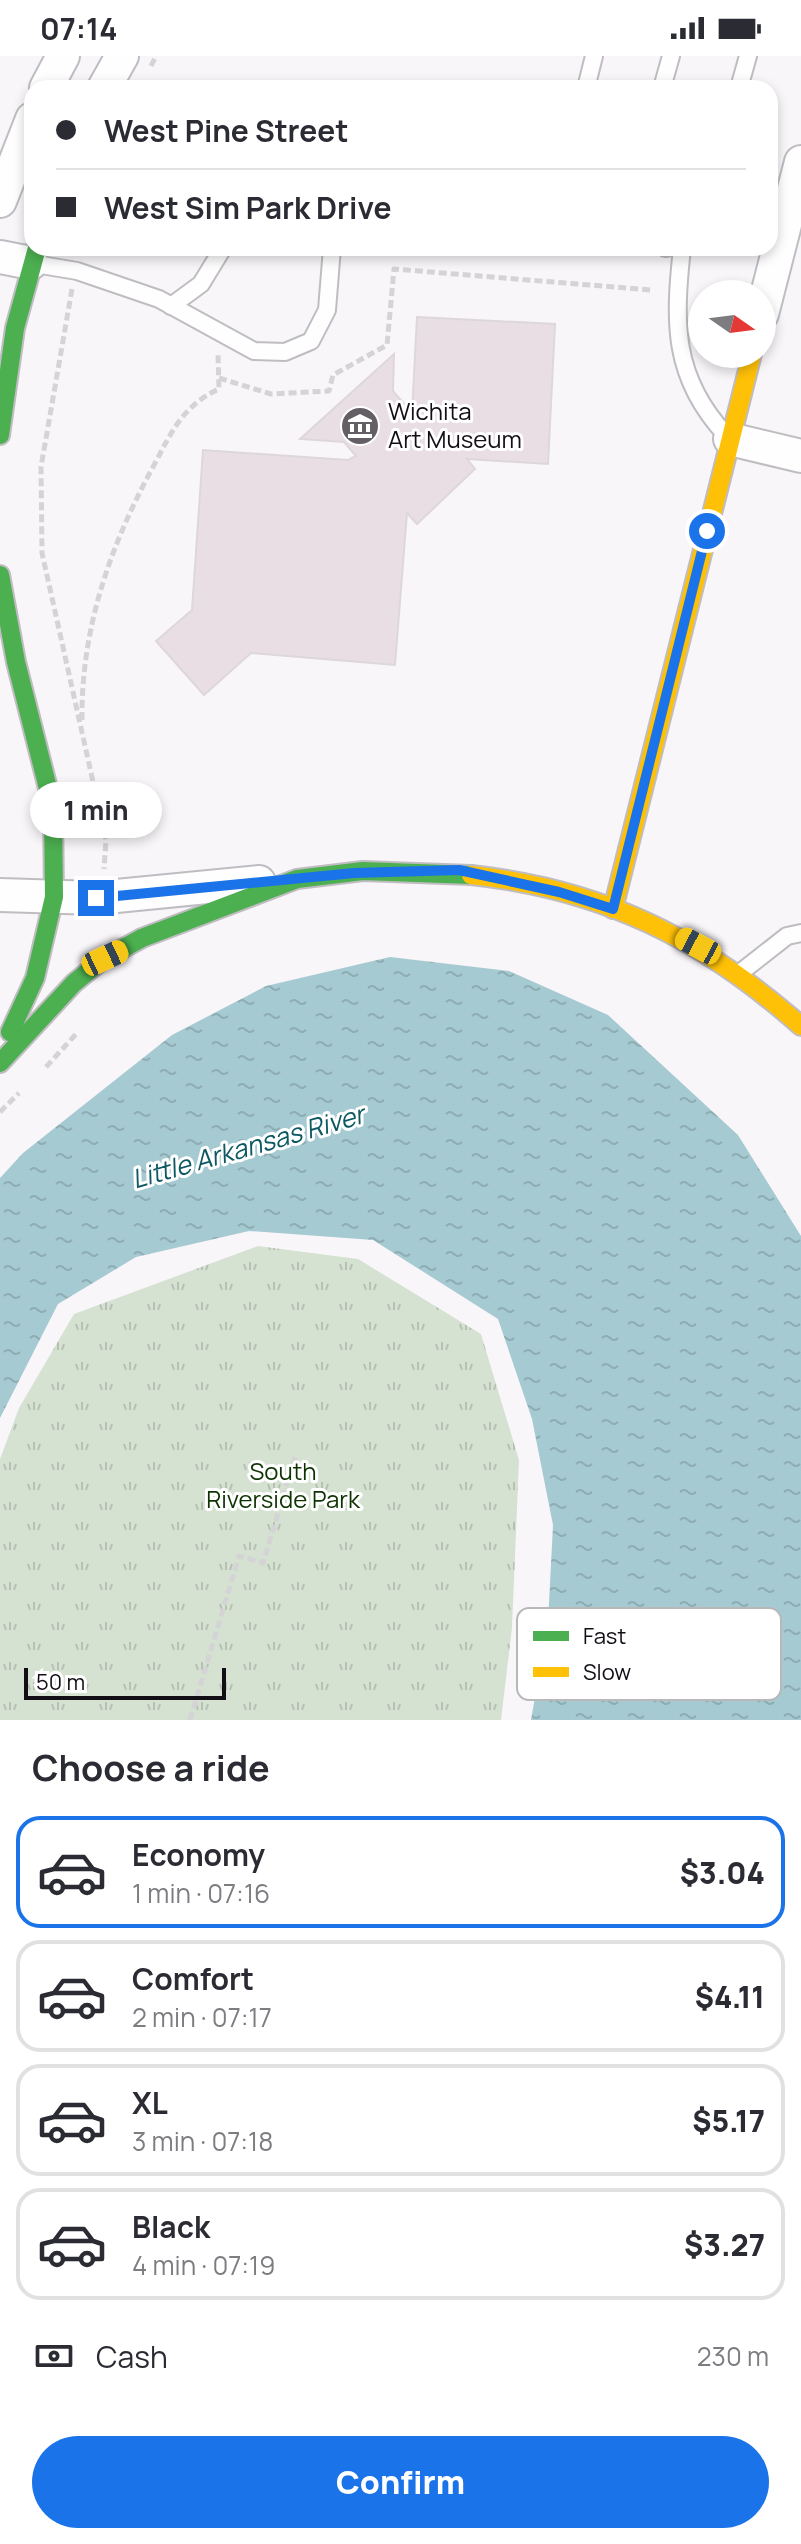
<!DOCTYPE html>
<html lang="en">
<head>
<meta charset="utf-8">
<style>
	body { margin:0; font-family:Manrope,sans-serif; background:#f7f7f7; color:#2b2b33; height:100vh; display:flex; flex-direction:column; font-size:30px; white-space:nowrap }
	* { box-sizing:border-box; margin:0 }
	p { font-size:26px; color:#7c7c81 }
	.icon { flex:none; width:44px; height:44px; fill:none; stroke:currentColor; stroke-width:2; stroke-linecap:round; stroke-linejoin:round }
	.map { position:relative; height:1664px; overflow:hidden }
	.panel { display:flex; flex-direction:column; background:#fff; flex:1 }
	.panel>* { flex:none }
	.banner { position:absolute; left:24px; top:24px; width:754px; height:176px; border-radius:24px; box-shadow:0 4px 12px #0003; display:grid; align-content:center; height:176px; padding:0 32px; background:#fff }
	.needle { width:52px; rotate:104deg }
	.fabs { position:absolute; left:688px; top:224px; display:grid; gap:16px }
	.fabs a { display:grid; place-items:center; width:88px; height:88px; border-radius:50%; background:#fff; box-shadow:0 4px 12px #0003; font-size:40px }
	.scale { position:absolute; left:24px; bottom:20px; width:202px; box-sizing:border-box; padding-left:8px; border:4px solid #130e15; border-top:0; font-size:22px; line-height:28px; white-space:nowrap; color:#130e15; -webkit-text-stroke:6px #fff; paint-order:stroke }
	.end { position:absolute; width:36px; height:36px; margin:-18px; border:10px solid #1a73e8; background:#fff; box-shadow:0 0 0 4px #fff }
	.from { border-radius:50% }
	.bubble { position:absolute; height:56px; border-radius:28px; background:#fff; box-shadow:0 4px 12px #0003; font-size:26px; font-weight:800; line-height:56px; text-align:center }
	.car { position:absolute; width:24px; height:48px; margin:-24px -12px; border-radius:10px; box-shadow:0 0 6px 2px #0007; background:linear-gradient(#f5c518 24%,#345 0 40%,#f5c518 0 76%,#345 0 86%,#f5c518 0) }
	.banner b { display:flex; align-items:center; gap:28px; height:76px; font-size:30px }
	.banner b+b { border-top:2px solid #e1e1e2 }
	.banner i { width:20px; height:20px; background:#2b2b33 }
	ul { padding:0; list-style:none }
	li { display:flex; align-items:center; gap:24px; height:112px; margin:0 16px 12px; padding:0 16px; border:4px solid #e1e1e2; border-radius:24px }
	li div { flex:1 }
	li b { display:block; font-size:30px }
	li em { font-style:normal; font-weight:800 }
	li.active { border-color:#1a73e8 }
	li>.icon { width:72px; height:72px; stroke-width:1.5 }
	h2 { padding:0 32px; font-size:36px; line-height:96px }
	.pay { display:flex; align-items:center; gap:20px; height:88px; padding:0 32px; font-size:30px }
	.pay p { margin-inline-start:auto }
	.primary-button { display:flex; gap:16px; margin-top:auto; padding:16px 32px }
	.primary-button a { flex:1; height:92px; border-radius:48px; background:#1a73e8; color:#fff; font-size:32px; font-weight:800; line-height:92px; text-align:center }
	.status { display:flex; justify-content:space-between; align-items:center; height:56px; padding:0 40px; background:#fff; direction:ltr }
	.status svg { height:22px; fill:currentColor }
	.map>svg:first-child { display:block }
</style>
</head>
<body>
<div class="status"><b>07:14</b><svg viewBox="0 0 49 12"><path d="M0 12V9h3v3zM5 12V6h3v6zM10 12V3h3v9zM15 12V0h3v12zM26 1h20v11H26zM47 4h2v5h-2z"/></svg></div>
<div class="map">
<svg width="801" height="1664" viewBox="0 0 801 1664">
	<defs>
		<pattern id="park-tufts" width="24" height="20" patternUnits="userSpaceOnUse" patternTransform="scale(2)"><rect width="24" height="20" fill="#d5e2d2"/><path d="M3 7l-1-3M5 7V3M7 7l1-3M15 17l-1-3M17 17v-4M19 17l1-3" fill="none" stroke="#b6c1b3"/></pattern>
		<pattern id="water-ripples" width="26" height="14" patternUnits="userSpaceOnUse" patternTransform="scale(2)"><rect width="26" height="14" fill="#a6cad1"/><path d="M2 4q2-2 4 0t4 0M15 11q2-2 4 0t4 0" fill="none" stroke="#8eacb3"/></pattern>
	</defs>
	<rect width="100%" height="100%" fill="#f9f6fa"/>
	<!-- park -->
	<path fill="url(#park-tufts)" d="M258 1190 358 1203 481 1278 519 1404 512 1572 501 1664H0V1403L19 1352 74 1258Z"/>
	<!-- water -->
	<path fill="url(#water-ripples)" d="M390 901 509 915 608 959 738 1079 801 1180V1664H531L548 1566 553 1469 532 1363 498 1263 373 1184 249 1175 136 1201 58 1248 0 1362V1122L23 1097 172 979 266 930Z"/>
	<!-- building -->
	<path fill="#e8dee3" stroke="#ddd7da" stroke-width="2" d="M417 261 555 268 548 408 467 403 475 413 417 468 407 457 395 609 251 597 204 639 156 585 192 554 203 394 348 404 356 400 344 386 300 383 394 298 393 335 412 357Z"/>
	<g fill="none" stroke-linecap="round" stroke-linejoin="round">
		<defs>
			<g id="lane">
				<path d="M586 32 594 0"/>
				<path d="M662 32 671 0"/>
				<path d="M739 32 748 0"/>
				<path d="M665 192H667"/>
				<path d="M682 192C674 266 672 321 726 379"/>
				<path d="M35 208 77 215 159 243 254 295 285 296 311 285 327 254 332 192"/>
				<path d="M171 250 201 228 223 192"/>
				<path d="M741 916 787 880 801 877"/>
			</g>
			<g id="street">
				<path d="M46 32 63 0"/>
				<path d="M104 32 122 0"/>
				<path d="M0 145 32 63"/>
				<path d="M0 201 31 207"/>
				<path d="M762 258 801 106"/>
				<path d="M730 383 801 400"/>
				<path d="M0 839 96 842 259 826"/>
			</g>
			<g id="fast">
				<path d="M0 379 15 272 37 192"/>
				<path d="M0 519 16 606 53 752 54 841 35 922 10 976"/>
				<path d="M0 1007 74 927 102 904 142 882 297 823 363 815 471 819"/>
			</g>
			<g id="slow">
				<path d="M471 819C603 833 703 883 801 970"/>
				<path d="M613 853 752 298"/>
			</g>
		</defs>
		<!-- lane casing -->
		<use href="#lane" stroke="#c0bdc2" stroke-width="20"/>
		<!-- street casing -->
		<use href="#street" stroke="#c0bdc2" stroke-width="36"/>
		<!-- fast casing -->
		<use href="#fast" stroke="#c0bdc2" stroke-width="22"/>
		<!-- slow casing -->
		<use href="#slow" stroke="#c0bdc2" stroke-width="22"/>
		<!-- path -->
		<g stroke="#d4d3d5" stroke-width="5" stroke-dasharray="8 4" stroke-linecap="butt">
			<path d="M151 10 156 0"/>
			<path d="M72 233 41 411 42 497 106 784 104 813"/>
			<path d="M219 322 271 338 329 335 333 319 387 289 394 213 651 234"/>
			<path d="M82 664C81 573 110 490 153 411 171 377 182 350 219 333L218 298"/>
			<path d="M46 1011 77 977"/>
			<path d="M0 1056 19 1037"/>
			<path d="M190 1664 239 1500 263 1507 295 1401"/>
		</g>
		<!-- lane -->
		<use href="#lane" stroke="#fefefe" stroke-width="16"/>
		<!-- street -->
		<use href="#street" stroke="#fefefe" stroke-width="32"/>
		<!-- fast -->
		<use href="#fast" stroke="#4caf50" stroke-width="18"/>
		<!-- slow -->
		<use href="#slow" stroke="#ffc107" stroke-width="18"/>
	</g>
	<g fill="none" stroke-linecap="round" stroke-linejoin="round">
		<!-- route -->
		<path stroke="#1a73e8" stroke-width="10" d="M96 842 354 817 459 814 559 836 613 853 707 475"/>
	</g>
	<!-- icons -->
	<defs>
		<symbol id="museum-disc" viewBox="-11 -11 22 22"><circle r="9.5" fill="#645f65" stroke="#fff"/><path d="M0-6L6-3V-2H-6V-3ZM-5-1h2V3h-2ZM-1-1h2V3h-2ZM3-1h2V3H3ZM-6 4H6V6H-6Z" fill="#fff"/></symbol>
	</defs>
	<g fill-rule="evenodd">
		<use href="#museum-disc" x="338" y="348" width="44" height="44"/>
	</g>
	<g text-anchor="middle" stroke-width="6" stroke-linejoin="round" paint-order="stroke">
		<!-- poi labels -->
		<g font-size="24" fill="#130e15" stroke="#fff" text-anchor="start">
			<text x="388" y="364">Wichita<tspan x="388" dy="28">Art Museum</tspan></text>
		</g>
		<!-- park labels -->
		<g font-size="24" fill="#0e3302" stroke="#fff">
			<text x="283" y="1424">South<tspan x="283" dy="28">Riverside Park</tspan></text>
		</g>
		<!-- water labels -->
		<g font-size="26" font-style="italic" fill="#0d5863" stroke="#fff">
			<text transform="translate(248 1091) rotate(-16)" y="9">Little Arkansas River</text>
		</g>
	</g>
	<!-- legend -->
	<rect x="517" y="1552" width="264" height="92" rx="12" fill="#fff" stroke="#b8b7b9" stroke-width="2"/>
	<rect x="533" y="1575" width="36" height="10" fill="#4caf50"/>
	<rect x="533" y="1611" width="36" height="10" fill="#ffc107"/>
	<g font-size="22" fill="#130e15">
		<text x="583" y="1588">Fast</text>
		<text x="583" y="1624">Slow</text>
	</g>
</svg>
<div class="fabs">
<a><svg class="needle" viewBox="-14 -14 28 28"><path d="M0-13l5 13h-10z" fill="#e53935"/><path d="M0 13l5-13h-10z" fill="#7c7c81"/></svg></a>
</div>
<div class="scale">50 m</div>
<i class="end from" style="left:707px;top:475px"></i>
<i class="end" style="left:96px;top:842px"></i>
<div class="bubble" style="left:30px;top:726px;width:132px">1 min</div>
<i class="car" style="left:698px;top:890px;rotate:298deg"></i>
<i class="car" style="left:105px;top:902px;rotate:65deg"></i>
<div class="banner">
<b><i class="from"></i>West Pine Street</b>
<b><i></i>West Sim Park Drive</b>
</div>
</div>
<section class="panel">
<h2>Choose a ride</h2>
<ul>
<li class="active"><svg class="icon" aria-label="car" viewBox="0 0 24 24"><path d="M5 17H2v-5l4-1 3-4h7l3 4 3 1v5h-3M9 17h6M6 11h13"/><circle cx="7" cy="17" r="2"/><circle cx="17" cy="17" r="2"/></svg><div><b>Economy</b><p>1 min · 07:16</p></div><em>$3.04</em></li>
<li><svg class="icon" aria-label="car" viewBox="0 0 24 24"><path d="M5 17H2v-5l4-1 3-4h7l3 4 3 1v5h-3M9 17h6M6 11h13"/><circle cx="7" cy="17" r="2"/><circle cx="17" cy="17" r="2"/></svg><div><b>Comfort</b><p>2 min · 07:17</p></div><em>$4.11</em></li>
<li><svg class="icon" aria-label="car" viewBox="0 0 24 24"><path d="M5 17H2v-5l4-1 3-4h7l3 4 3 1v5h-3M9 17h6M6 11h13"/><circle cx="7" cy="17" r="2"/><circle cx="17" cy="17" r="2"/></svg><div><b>XL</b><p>3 min · 07:18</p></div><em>$5.17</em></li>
<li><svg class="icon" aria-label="car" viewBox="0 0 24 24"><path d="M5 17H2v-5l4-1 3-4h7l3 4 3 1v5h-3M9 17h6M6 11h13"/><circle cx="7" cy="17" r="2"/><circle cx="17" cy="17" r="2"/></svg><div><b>Black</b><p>4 min · 07:19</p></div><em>$3.27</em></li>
</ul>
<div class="pay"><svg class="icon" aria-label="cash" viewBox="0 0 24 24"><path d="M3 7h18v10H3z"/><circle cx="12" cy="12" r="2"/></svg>Cash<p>230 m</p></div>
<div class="primary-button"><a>Confirm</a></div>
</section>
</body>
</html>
